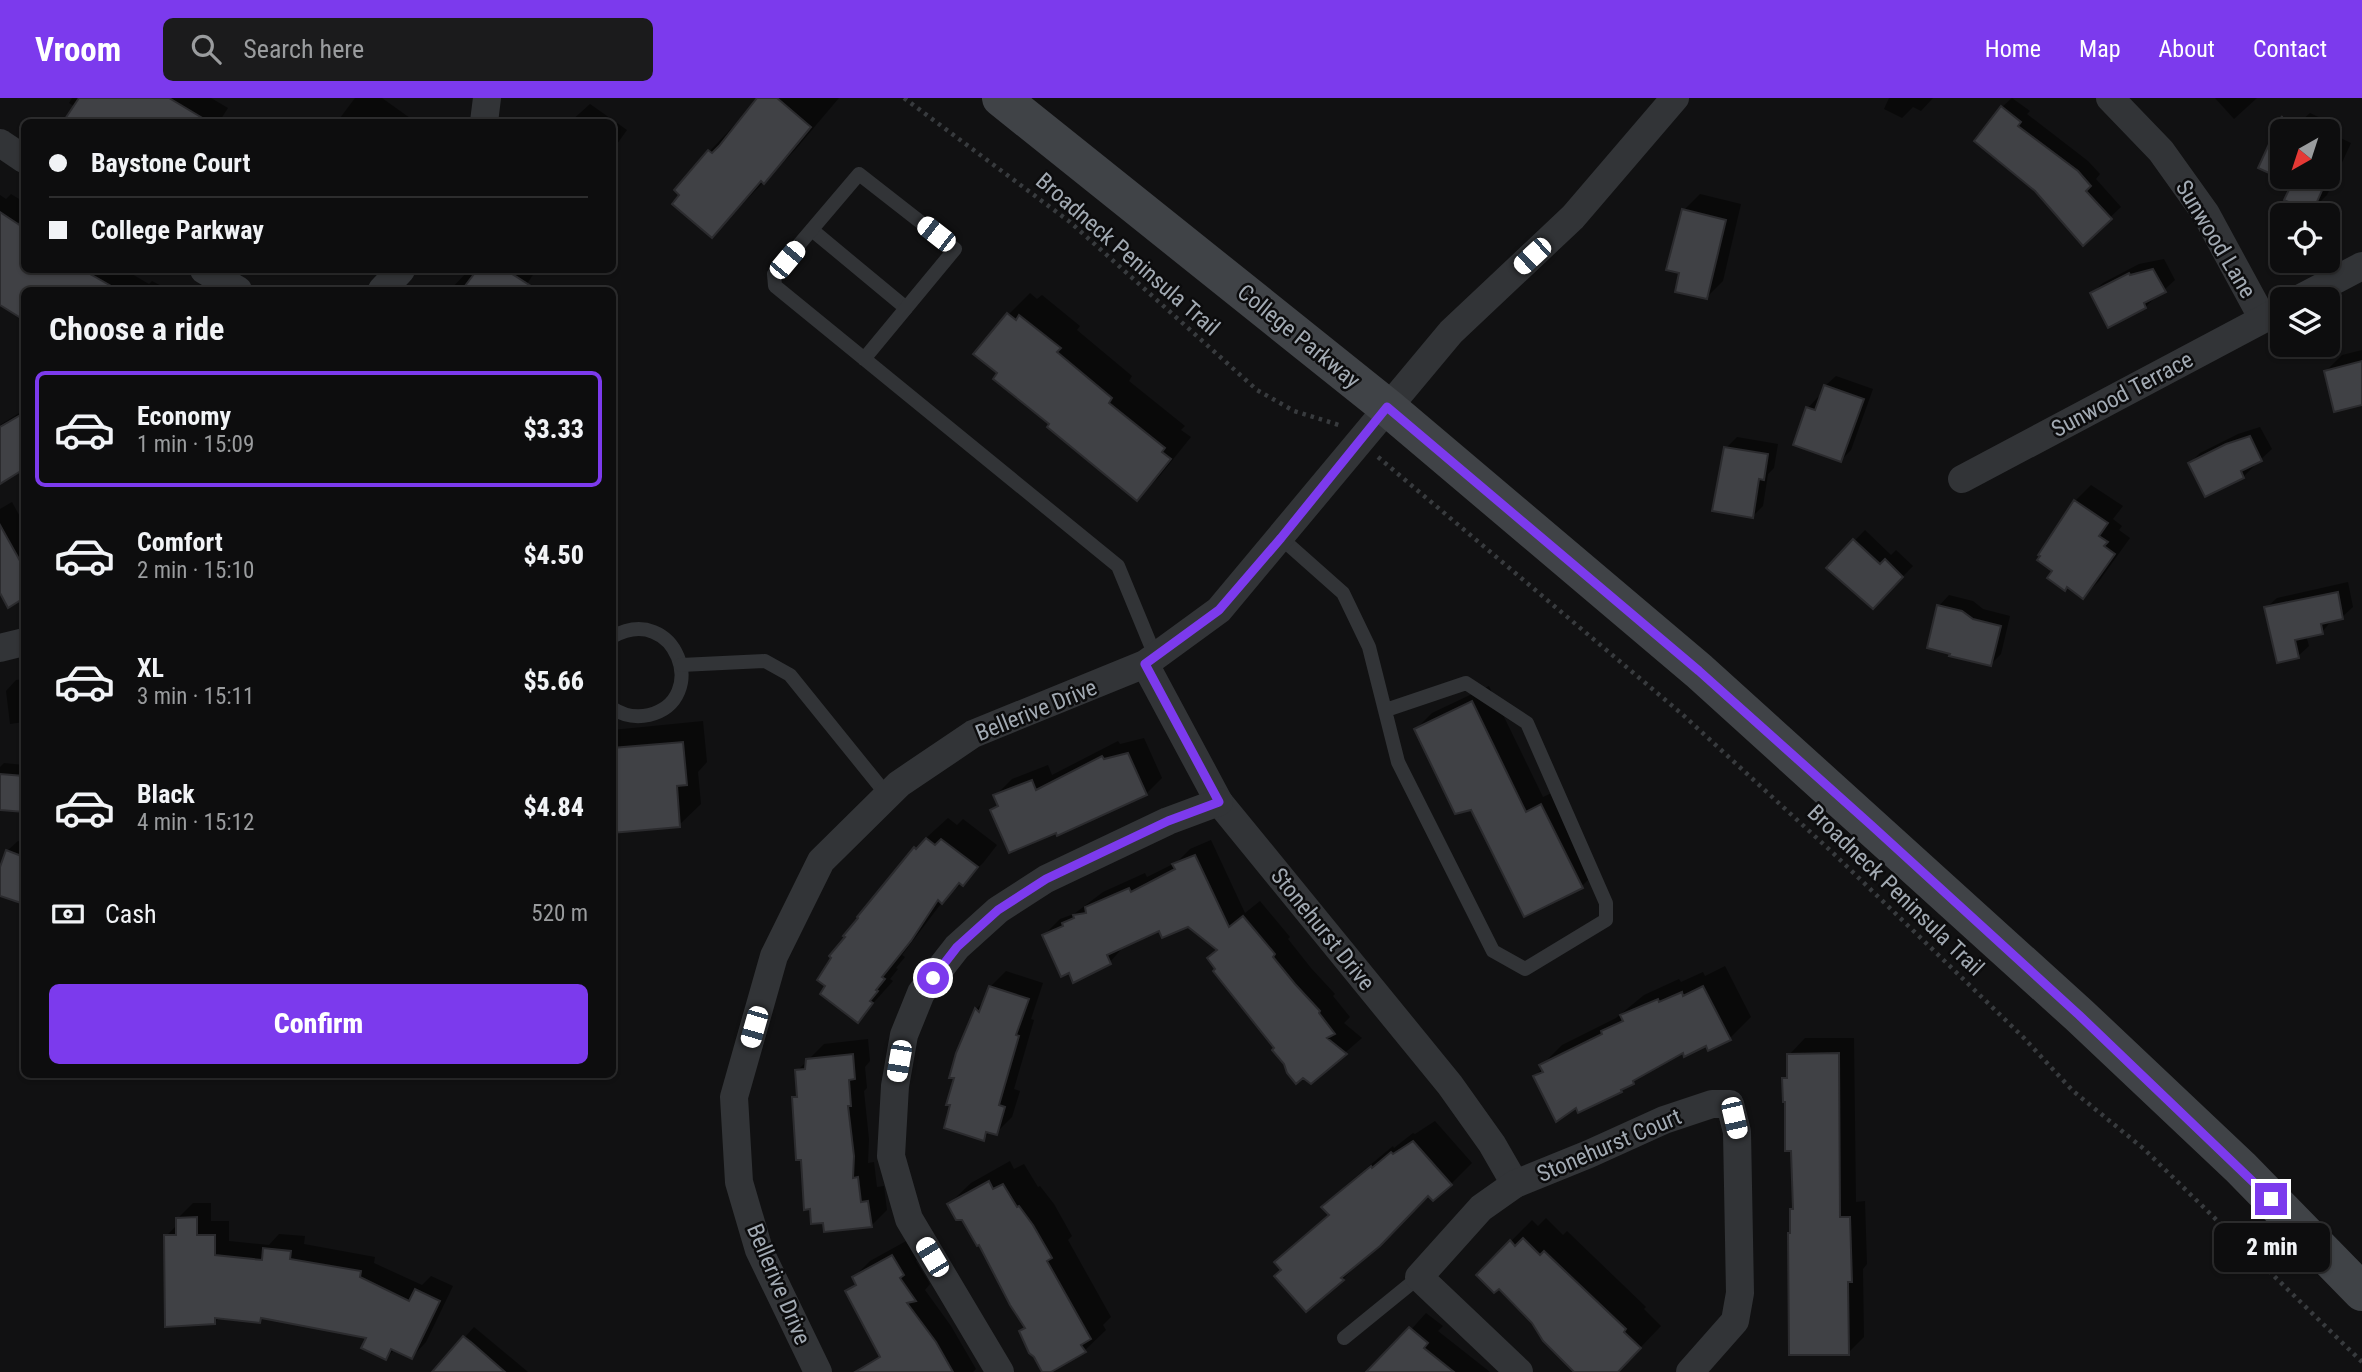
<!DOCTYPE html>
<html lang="en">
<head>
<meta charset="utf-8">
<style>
	body { margin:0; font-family:"Roboto Condensed",sans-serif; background:#1b1b1c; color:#f1f3f6; height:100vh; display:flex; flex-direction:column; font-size:26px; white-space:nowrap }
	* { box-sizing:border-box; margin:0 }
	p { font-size:23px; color:#9a9c9e }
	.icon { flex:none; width:38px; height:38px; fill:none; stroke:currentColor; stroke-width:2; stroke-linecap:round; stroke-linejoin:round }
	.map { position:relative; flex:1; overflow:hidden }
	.drawer { position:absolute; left:21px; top:189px; width:595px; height:791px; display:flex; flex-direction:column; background:#0d0d0e; border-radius:10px; box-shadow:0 2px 5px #0004,0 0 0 2px #2d2d2e }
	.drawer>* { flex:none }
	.banner { position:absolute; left:21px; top:21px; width:595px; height:154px; border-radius:10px; box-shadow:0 2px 5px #0004,0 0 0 2px #2d2d2e; display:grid; align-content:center; height:154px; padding:0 28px; background:#0d0d0e }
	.needle { width:46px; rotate:219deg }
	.fabs { position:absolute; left:2270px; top:21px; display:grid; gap:14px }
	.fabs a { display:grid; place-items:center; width:70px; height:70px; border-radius:10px; background:#0d0d0e; box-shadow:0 2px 5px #0004,0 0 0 2px #2d2d2e; font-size:35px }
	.end { position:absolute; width:32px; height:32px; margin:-16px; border:9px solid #7c3aed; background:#fff; box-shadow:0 0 0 4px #fff }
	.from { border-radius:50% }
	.bubble { position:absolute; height:49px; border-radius:10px; background:#0d0d0e; box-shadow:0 2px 5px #0004,0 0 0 2px #2d2d2e; font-size:23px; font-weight:800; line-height:49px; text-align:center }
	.car { position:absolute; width:21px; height:42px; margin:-21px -10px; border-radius:9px; box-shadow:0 0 5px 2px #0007; background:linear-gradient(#fff 24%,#345 0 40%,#fff 0 76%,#345 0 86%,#fff 0) }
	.banner b { display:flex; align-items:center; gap:24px; height:66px; font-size:26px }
	.banner b+b { border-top:2px solid #2d2d2e }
	.banner i { width:18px; height:18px; background:#f1f3f6 }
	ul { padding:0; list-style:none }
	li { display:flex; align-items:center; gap:21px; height:116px; margin:0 14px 10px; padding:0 14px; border:4px solid transparent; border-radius:10px }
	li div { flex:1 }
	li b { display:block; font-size:26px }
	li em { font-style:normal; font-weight:800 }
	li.active { border-color:#7c3aed }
	li>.icon { width:63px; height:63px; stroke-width:1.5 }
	h2 { padding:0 28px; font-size:32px; line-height:84px }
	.pay { display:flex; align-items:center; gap:18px; height:77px; padding:0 28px; font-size:26px }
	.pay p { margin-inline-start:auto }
	.primary-button { display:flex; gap:14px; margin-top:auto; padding:14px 28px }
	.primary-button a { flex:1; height:80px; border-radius:10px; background:#7c3aed; color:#fff; font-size:28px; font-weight:800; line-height:80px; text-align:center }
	header { display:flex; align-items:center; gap:42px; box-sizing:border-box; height:98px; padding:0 35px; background:#7c3aed; color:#fff }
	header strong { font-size:33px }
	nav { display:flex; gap:38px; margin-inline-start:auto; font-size:24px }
	.search { width:490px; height:63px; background:#1b1b1c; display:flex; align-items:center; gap:18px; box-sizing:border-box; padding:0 24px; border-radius:10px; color:#9a9c9e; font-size:26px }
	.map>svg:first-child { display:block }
</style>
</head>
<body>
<header>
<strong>Vroom</strong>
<div class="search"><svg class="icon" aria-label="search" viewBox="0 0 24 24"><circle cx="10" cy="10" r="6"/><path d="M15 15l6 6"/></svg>Search here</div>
<nav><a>Home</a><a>Map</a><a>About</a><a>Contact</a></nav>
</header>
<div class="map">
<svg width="2362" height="1274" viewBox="0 0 2362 1274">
	<rect width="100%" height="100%" fill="#111112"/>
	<!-- shadow -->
	<g fill="#0007">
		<path d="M72 0H211L228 10 219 24H80L70 18 75 9 69 5Z"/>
		<path d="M355 0H382L410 20 408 24H337Z"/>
		<path d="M760 0H839L794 53 712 137 710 53Z"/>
		<path d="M1889 0H1933L1921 13 1913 9 1902 20 1884 11Z"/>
		<path d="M2012 0 2030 13 2027 16 2088 63 2100 76 2096 81 2121 109 2083 145 2002 9Z"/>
		<path d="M2215 0H2257L2234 21Z"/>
		<path d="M590 6 627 32 612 53V24H570Z"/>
		<path d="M2310 15 2331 25 2327 33H2282V79H2328V34L2351 45 2327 97 2311 113 2294 85 2260 70 2276 36 2292 20 2300 24Z"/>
		<path d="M11 96 24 104V115L16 128 24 133V172H125L149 186 152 183 169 192H24V220L3 207 0 194V97L6 101Z"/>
		<path d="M1700 96 1741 106 1723 183 1707 199 1681 174 1684 112Z"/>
		<path d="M2164 161 2175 182 2145 209 2109 228 2092 195 2103 185 2139 166Z"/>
		<path d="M469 172 477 174 479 172H536L527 186 532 189 530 192H450Z"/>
		<path d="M1030 195 1037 201 1042 197 1080 228 1077 232 1132 278 1129 283 1185 328 1181 332 1191 339 1158 380 1136 401 999 275 1009 216Z"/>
		<path d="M2362 252V305L2326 273 2342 257Z"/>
		<path d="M1836 278 1873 291 1851 352 1841 362 1808 310 1818 299 1821 300 1825 288Z"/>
		<path d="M24 312V369L14 375 0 353V327Z"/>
		<path d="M2260 329 2272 351 2261 361 2252 365 2254 368 2243 379 2190 365 2200 355 2238 336Z"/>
		<path d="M1737 339 1778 346 1774 370 1768 376 1763 408 1753 418 1726 350Z"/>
		<path d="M2091 387 2123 408 2113 421 2122 428 2119 432 2130 440 2099 483 2083 499 2054 472 2075 403Z"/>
		<path d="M12 404 24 426V498L9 507 0 492V411Z"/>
		<path d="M1865 432 1891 457 1896 452 1913 468 1873 509 1828 470Z"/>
		<path d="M2348 484 2353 509 2342 519 2332 522 2322 534 2306 537 2309 548 2298 558 2266 510 2277 500Z"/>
		<path d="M1949 497 1973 503 1983 511 2010 518 2001 556 1991 566 1939 508Z"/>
		<path d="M24 581V624L10 626 6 593 16 582Z"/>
		<path d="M1489 588 1543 699 1558 692 1598 772 1582 788 1472 710 1416 631 1432 615Z"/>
		<path d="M703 623 707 664 698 674 701 706 679 727 612 733V632Z"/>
		<path d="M1144 640 1162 680 1146 696 992 713 999 706 996 697 1012 681 1048 667 1052 677 1118 643 1120 646Z"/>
		<path d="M4 665 24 667V713L0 710V669Z"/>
		<path d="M948 720 957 727 963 721 997 747 983 765 943 803 902 857 905 859 896 870 898 871 890 881 893 883 858 922 915 750Z"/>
		<path d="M1211 742 1245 815 1260 803 1290 839 1288 841 1311 870 1335 896 1333 898 1350 919 1344 925 1362 940 1311 984 1276 950 1219 851 1188 826 1160 831 1125 847 1110 864 1044 837 1060 821 1074 816 1103 794 1145 775 1147 779 1177 764 1190 751Z"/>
		<path d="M18 743 24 745V804L0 796V774L7 753Z"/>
		<path d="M1725 868 1751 919 1730 940 1684 953 1639 978 1621 993 1577 1007 1535 978 1543 970 1541 968 1562 947 1616 920 1644 897 1679 881 1681 884 1703 874 1705 878Z"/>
		<path d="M1006 873 1043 885 1031 921 1034 922 1014 991 1020 993 1012 1019 996 1035 991 1033 983 1041 976 911 985 902 990 889Z"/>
		<path d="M1805 940H1854L1856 1104 1865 1103 1867 1166 1863 1171 1864 1239 1848 1255 1792 1112 1795 1109 1792 1051 1784 981 1789 976V957Z"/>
		<path d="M868 941 870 963 865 969 867 990 864 993 869 1041 868 1065 874 1064 877 1089 884 1088 887 1112 871 1128 803 1060 794 1000 799 995 797 973 824 946Z"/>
		<path d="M1435 1023 1472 1065 1451 1086 1428 1096 1343 1181 1306 1211 1276 1164 1330 1116 1324 1109 1345 1088 1393 1048 1394 1050 1413 1035 1415 1036Z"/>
		<path d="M1010 1063 1014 1071 1024 1066 1038 1089 1040 1088 1054 1106 1072 1138 1068 1142 1111 1219 1103 1227 1106 1232 1084 1253 1047 1274H1044L1021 1233 1026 1228 980 1145 963 1120 949 1106 971 1085Z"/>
		<path d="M193 1105H211V1123H229V1143L269 1147 279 1136 305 1138 304 1146 375 1159 374 1165 422 1187 431 1178 453 1188 426 1244 412 1259 395 1251 386 1260 369 1239 264 1218 260 1223 220 1219 215 1224 166 1138 178 1126V1120Z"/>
		<path d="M1546 1120 1563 1137 1567 1133 1646 1209 1644 1211 1661 1228 1617 1274H1579L1499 1188 1478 1177 1532 1122 1538 1128Z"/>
		<path d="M908 1142 919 1160 916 1163 930 1186 925 1192 951 1228 976 1271 973 1274H886L882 1259 847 1194 857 1184 854 1179 870 1163Z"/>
		<path d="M1426 1215 1443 1228 1438 1233 1490 1274H1373Z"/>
		<path d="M474 1229 528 1274H434Z"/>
	</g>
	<!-- building -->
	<g fill="#404145" stroke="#2b2b2e" stroke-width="2">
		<path d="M79 0H169L209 24H63Z"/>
		<path d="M757 0H777L811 29 764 86 761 83 712 140 672 106 679 97 674 92 708 52 712 55 719 48Z"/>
		<path d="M2001 8 2021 24 2018 28 2078 73 2091 88 2086 93 2112 121 2083 148 2035 93 1974 43Z"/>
		<path d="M2282 18V81L2258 70Z"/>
		<path d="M2295 79H2328L2312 115 2284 102Z"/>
		<path d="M1682 111 1726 122 1707 201 1675 194 1679 175 1666 172Z"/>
		<path d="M0 114 24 130V172H83L118 192H24V222L0 207Z"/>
		<path d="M2153 171 2166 194 2144 205 2146 210 2108 230 2090 195 2129 175 2130 177Z"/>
		<path d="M477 172H506L537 192H462Z"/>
		<path d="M1007 215 1016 222 1019 217 1061 250 1057 254 1112 300 1109 305 1165 350 1162 354 1171 361 1137 403 1047 329 1049 326 993 281 997 275 973 256Z"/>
		<path d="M2362 263V307L2334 314 2324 273Z"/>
		<path d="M1824 287 1864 301 1841 364 1793 347 1806 309 1815 312Z"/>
		<path d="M24 315V371L0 386V329Z"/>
		<path d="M2250 338 2262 363 2241 373 2244 380 2205 399 2188 365 2226 346Z"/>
		<path d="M1724 349 1768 356 1764 382 1759 381 1753 420 1712 413Z"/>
		<path d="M2074 402 2108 425 2099 438 2108 444 2104 448 2115 456 2083 501 2067 489 2065 493 2047 480 2052 473 2037 462 2040 458 2038 457Z"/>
		<path d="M0 427 24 470V500L8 510 0 495Z"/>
		<path d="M1853 441 1880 466 1885 461 1903 479 1873 511 1826 470Z"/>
		<path d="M2338 494 2343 521 2321 526 2323 536 2295 542 2299 560 2277 565 2264 509Z"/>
		<path d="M1937 507 1962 513 1973 521 2001 528 1991 568 1949 558 1950 556 1927 550Z"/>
		<path d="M1472 603 1526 714 1541 706 1583 790 1524 819 1471 712 1455 716 1414 631Z"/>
		<path d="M683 644 687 687 677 688 680 729 612 735V650Z"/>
		<path d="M1128 655 1147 697 1057 738 1056 735 1009 755 990 712 998 708 993 697 1032 682 1036 692 1102 658 1104 661Z"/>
		<path d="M0 676 24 678V714L0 712Z"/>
		<path d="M926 740 935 747 941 741 978 769 963 788 959 785 942 806 938 802 911 843 882 879 885 881 876 892 878 893 870 903 873 905 858 925 820 896 825 888 817 882 831 860 829 858 845 839 843 838 858 820 857 819 914 749 916 751Z"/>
		<path d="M6 752 24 759V806L0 798V769Z"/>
		<path d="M1195 757 1229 829 1243 818 1275 856 1273 859 1295 886 1320 913 1319 915 1335 936 1327 940 1347 956 1311 986 1303 980 1296 986 1287 975 1284 966 1272 952 1274 950 1213 873 1215 871 1207 860 1217 852 1188 829 1162 840 1159 833 1107 857 1111 866 1073 885 1069 875 1061 879 1042 837 1063 828 1062 825 1074 820 1073 817 1086 815 1085 809 1129 790 1131 794 1175 771 1172 766Z"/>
		<path d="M989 888 1029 901 1016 937 1019 938 999 1007 1005 1009 997 1037 986 1034 984 1043 944 1030 950 1007H946L954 980H949L956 955 975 910 979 914Z"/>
		<path d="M1703 888 1731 942 1708 953 1706 948 1684 959 1683 955 1633 983 1634 986 1621 992 1622 994 1578 1015 1576 1010 1556 1024 1533 978 1543 974 1539 967 1602 936 1601 933 1623 923 1620 917 1658 901 1659 904 1682 894 1683 898Z"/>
		<path d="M1839 955 1840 1119H1850L1852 1184H1848L1849 1257H1789L1788 1135H1790V1111H1793L1791 1053H1785V1004H1783L1782 980H1787V956Z"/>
		<path d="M853 956 855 981 849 982 851 1008H848L854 1058 853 1080 858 1079 861 1104 868 1103 872 1129 824 1134 823 1125 811 1126 810 1111 804 1112 801 1062H796L792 999H797L795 972 805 971 806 961Z"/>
		<path d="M1413 1043 1452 1087 1433 1103 1428 1098 1380 1148 1341 1180 1344 1182 1306 1214 1274 1178 1281 1172 1274 1164 1329 1117 1321 1109 1371 1068 1372 1070 1391 1054 1393 1056Z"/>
		<path d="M989 1083 993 1091 1003 1086 1017 1109 1019 1108 1033 1127 1052 1160 1047 1163 1091 1241 1081 1247 1086 1254 1051 1274H1042L1034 1259 1029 1255 1019 1233 1025 1230 1010 1207 979 1147 977 1148 962 1122H956L947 1106Z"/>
		<path d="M197 1119V1137H215V1157L262 1162 263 1150 291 1153 290 1161 361 1173 360 1179 409 1203 415 1191 440 1203 412 1261 391 1251 386 1262 361 1250 366 1240 261 1220 260 1225 215 1220V1226L165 1229 164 1137H176V1120Z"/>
		<path d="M1523 1140 1540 1157 1544 1153 1626 1231 1624 1234 1641 1250 1618 1274H1574L1543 1243 1532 1225 1499 1191 1494 1195 1476 1177 1510 1142 1515 1148Z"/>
		<path d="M892 1157 904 1177 900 1180 916 1203 907 1205 936 1244 953 1274H855L880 1259 845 1193 856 1187 852 1179Z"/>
		<path d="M1409 1229 1428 1245 1424 1250 1454 1274H1366Z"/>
		<path d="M463 1238 472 1245 505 1274H432Z"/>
	</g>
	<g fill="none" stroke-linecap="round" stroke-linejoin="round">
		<!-- path -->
		<g stroke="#383b3e" stroke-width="4.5" stroke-dasharray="3.5 5" stroke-linecap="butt">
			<path d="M904 0 1070 124 1257 292 1294 313 1339 327"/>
			<path d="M1378 359 1682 616 1832 754 2023 939 2073 993 2144 1051 2362 1264"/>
		</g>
		<!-- service -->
		<g stroke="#323437" stroke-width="14">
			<path d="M812 132 906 210"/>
			<path d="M864 261 955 151 859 76 774 176 775 188 1118 468 1156 560"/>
			<path d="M1281 440 1343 495 1369 549 1398 664 1493 853 1525 871 1606 822V805L1527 625 1466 585 1386 612"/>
			<path d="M612 539C676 503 711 602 649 617 636 620 624 618 612 610"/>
			<path d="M681 567 765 563 790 577 887 697"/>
			<path d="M1344 1240 1419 1179"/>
		</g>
		<!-- minor -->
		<g stroke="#323437" stroke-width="28">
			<path d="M2110 0 2161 53 2206 116 2263 221"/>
			<path d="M484 24 487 0"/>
			<path d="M0 45 24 61"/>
			<path d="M204 172 238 192"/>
			<path d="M382 192 401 172"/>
			<path d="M2299 201 2362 168"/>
			<path d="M1962 381 2282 211"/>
			<path d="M0 550 24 544"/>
			<path d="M1145 566 1219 704 1450 987 1492 1046 1515 1086"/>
			<path d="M818 1274 759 1152 739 1084 734 999 774 858 821 763 899 686 973 636 1145 566 1219 512 1451 234 1573 119 1675 0"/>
			<path d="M1000 1274 909 1121 891 1058 895 988 904 937 921 895 957 849 998 812 1046 781 1168 723 1219 704"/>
			<path d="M1519 1274 1419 1179 1481 1110 1515 1086 1589 1056 1664 1022 1712 1006H1730L1737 1034 1740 1195 1735 1223 1690 1274"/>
		</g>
		<!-- secondary -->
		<path stroke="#404347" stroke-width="38" d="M1001 0 1387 309 1699 573 2079 917 2241 1070 2362 1194"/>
	</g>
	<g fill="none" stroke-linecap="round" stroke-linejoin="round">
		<!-- route -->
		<path stroke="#7c3aed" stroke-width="9" d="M933 880 957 849 998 812 1046 781 1168 723 1219 704 1145 566 1219 512 1281 440 1387 309 1699 573 1871 727 2079 917 2271 1101"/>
	</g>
	<g text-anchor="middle" stroke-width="5" stroke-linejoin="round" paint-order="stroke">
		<!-- street labels -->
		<g font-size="23" fill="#a2aab3" stroke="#0c0c0d">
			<text transform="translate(2216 141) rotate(59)" y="8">Sunwood Lane</text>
			<text transform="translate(1128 156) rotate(41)" y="8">Broadneck Peninsula Trail</text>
			<text transform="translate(1299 238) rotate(39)" y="8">College Parkway</text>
			<text transform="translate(2122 296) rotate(-28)" y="8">Sunwood Terrace</text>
			<text transform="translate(1036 612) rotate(-22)" y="8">Bellerive Drive</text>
			<text transform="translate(1896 792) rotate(44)" y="8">Broadneck Peninsula Trail</text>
			<text transform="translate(1323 831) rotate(51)" y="8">Stonehurst Drive</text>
			<text transform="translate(1609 1047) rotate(-23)" y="8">Stonehurst Court</text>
			<text transform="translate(779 1186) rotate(67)" y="8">Bellerive Drive</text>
		</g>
	</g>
</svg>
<div class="fabs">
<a><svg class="needle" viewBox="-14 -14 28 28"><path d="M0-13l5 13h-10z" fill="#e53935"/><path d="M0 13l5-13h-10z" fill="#9a9c9e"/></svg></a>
<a><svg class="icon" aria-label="locate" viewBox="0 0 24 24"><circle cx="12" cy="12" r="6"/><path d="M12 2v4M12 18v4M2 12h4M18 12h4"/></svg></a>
<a><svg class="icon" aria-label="layers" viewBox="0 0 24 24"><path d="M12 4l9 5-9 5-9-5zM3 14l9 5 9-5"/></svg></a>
</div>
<i class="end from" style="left:933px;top:880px"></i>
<i class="end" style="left:2271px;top:1101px"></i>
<div class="bubble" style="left:2214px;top:1125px;width:116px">2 min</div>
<i class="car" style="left:936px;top:136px;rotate:308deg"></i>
<i class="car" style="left:1532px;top:158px;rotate:227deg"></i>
<i class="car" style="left:787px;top:162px;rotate:40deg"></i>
<i class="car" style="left:754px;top:929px;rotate:196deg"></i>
<i class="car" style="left:899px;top:963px;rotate:190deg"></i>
<i class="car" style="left:1734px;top:1020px;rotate:167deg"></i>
<i class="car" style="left:932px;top:1159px;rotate:329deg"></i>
<div class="banner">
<b><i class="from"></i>Baystone Court</b>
<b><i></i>College Parkway</b>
</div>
<section class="drawer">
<h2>Choose a ride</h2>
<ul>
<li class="active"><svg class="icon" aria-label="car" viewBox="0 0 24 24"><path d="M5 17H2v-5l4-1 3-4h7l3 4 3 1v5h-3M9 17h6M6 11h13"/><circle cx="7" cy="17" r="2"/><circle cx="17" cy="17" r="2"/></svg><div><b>Economy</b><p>1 min · 15:09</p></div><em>$3.33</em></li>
<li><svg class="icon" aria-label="car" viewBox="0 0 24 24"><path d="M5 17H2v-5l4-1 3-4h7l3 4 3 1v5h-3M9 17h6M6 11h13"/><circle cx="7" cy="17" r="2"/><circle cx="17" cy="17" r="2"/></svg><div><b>Comfort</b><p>2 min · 15:10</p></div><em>$4.50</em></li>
<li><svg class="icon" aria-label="car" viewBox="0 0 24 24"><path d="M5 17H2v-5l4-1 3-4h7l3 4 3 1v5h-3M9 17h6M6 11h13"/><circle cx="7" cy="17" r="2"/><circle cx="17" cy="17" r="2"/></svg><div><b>XL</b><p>3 min · 15:11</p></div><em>$5.66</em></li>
<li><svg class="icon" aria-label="car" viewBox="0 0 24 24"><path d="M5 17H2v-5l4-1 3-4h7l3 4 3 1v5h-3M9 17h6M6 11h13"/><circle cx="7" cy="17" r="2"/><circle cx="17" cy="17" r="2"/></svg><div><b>Black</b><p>4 min · 15:12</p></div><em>$4.84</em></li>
</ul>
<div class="pay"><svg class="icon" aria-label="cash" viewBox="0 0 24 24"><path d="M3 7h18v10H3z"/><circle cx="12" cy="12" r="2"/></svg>Cash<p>520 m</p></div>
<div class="primary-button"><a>Confirm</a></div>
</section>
</div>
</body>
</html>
